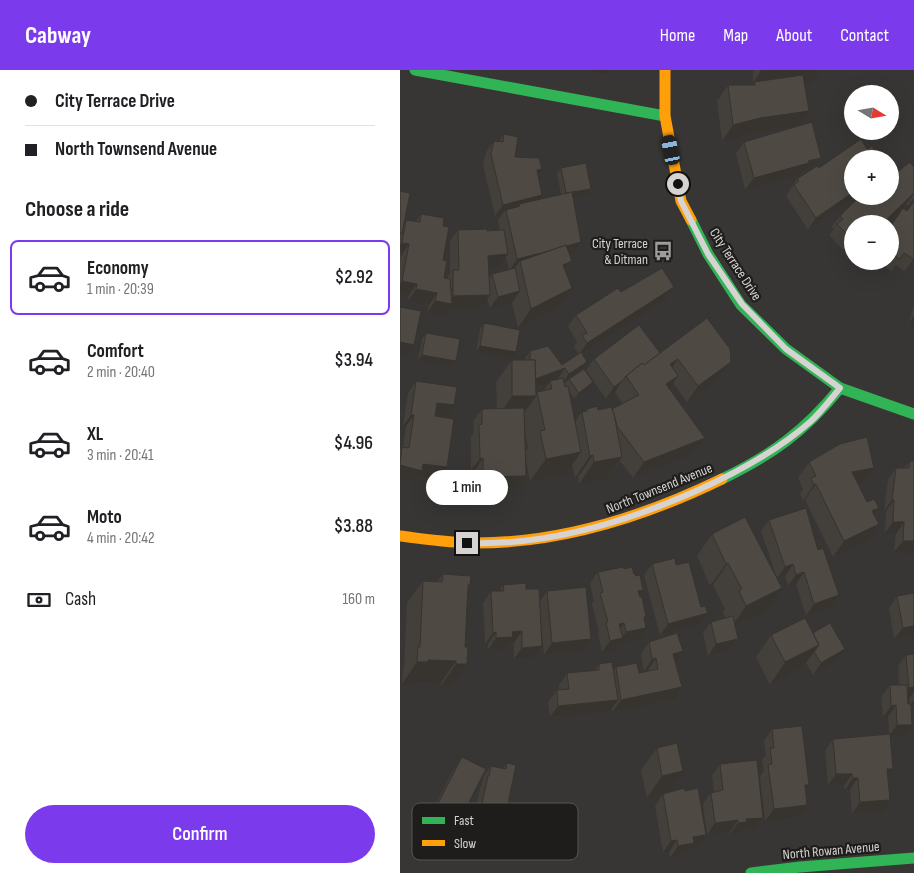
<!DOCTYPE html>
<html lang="en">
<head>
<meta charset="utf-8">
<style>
	body { margin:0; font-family:"Sofia Sans Condensed",sans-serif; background:#f6f6f6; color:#202124; height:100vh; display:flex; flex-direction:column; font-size:19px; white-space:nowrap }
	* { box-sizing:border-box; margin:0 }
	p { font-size:16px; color:#757577 }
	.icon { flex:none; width:28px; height:28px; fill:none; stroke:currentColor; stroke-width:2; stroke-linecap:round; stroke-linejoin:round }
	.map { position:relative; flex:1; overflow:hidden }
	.drawer { display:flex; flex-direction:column; background:#fff; width:400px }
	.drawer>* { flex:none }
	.hud { display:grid; align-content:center; height:110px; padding:0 25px; background:#fff }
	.needle { width:32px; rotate:101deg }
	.fabs { position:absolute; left:444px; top:15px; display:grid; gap:10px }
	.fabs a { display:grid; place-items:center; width:55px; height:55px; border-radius:50%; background:#fff; box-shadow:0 5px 20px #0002; font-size:25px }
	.end { position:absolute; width:22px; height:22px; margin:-11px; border:6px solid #d6d3d2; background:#111; box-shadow:0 0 0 2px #111 }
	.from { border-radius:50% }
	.bubble { position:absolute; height:35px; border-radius:18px; background:#fff; box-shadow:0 5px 20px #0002; font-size:16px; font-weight:600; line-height:35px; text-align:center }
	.car { position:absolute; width:15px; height:30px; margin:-15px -8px; border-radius:6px; box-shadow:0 0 4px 1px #0007; background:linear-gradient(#222 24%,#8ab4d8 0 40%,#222 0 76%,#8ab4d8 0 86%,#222 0) }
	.hud b { display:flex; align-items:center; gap:18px; height:48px; font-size:19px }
	.hud b+b { border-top:1px solid #e0e0e0 }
	.hud i { width:12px; height:12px; background:#202124 }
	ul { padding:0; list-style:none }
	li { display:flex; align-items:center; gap:15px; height:75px; margin:0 10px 8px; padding:0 15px; border:2px solid transparent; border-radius:8px }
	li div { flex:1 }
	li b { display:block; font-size:19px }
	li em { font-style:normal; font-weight:600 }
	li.current { border-color:#7c3aed }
	li>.icon { width:45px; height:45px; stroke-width:1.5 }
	h2 { padding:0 25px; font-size:22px; line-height:60px }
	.pay { display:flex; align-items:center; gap:12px; height:55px; padding:0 25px; font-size:19px }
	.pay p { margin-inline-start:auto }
	.primary-button { display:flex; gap:10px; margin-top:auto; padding:10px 25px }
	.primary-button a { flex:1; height:58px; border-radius:30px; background:#7c3aed; color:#fff; font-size:20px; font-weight:600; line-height:58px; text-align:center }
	header { display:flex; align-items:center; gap:30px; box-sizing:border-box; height:70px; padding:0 25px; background:#7c3aed; color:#fff }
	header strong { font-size:24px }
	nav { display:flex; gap:28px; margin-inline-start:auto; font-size:18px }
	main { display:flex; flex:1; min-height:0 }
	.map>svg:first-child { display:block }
</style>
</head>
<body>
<header>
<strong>Cabway</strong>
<nav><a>Home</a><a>Map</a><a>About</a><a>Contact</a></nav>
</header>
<main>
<section class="drawer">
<div class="hud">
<b><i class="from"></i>City Terrace Drive</b>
<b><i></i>North Townsend Avenue</b>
</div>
<h2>Choose a ride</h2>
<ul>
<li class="current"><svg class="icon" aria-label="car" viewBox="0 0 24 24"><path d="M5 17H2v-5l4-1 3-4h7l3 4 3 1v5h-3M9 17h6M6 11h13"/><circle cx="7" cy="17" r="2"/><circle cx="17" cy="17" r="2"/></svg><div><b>Economy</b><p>1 min · 20:39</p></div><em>$2.92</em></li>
<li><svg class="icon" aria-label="car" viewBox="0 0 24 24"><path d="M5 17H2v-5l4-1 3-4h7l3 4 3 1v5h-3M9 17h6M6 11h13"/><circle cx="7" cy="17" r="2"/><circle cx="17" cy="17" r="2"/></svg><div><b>Comfort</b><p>2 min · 20:40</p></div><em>$3.94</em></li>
<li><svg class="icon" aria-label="car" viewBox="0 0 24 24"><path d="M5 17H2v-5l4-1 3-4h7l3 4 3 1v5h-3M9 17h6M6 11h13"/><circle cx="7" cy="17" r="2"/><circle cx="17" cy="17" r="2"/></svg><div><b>XL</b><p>3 min · 20:41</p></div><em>$4.96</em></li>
<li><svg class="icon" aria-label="car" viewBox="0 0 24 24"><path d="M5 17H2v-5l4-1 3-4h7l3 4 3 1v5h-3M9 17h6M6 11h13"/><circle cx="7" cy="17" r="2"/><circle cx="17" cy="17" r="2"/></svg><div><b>Moto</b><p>4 min · 20:42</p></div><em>$3.88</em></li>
</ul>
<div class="pay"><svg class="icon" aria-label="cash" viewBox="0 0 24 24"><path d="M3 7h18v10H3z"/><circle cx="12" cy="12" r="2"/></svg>Cash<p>160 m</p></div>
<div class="primary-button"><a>Confirm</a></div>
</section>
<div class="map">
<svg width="514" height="803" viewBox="0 0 514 803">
	<rect width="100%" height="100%" fill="#383634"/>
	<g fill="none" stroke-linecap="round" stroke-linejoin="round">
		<!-- fast -->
		<g stroke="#30b455" stroke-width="11">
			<path d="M15 0 265 46"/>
			<path d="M291 150 308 184 341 235 386 279 440 318 514 344"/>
			<path d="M322 409C372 385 405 361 440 318"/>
			<path d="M351 803 400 797 514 788"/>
		</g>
		<!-- slow -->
		<g stroke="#ff9f0a" stroke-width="11">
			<path d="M265 0V46L281 131 291 150"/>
			<path d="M0 466C25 469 50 473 76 473 162 473 246 446 322 409"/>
		</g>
	</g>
	<!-- wall -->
	<g fill="#433f3a" fill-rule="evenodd">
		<path d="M353 0H420L412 13H405L398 55 421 88 414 98H419L452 89V126H456L408 160 386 126 397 109 412 99 403 102 401 104 345 120 336 83 344 72 392 57 349 64 322 71 317 31 328 15H353L354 13H353Z"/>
		<path d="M104 64 115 87 138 105V130L161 124 157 104 161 98 191 119 187 125 173 128 181 172 173 184 170 185 172 191 166 201 159 237 118 258 112 233 90 238 87 228 82 237H49L44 246 27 243 29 235 8 231 9 225 0 224V121L4 152 6 150 16 151 21 144 43 156V190L44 208H47L50 203V171L58 160H100L98 151 102 144 95 146 83 95 86 82 94 71 99 72ZM106 188 109 200 92 204 89 208V196H100Z"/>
		<path d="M514 97V128L508 136 506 134 452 154V180L448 175 443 180 429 165 434 159 431 157 440 146Z"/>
		<path d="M490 156 514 188 505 201 496 195 492 201 478 191H490Z"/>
		<path d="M221 222 266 229 181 283 182 300 193 312 189 319 174 329 169 321 175 352 182 342H185L187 339 198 340 212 339 223 334 215 322 206 329 186 300 194 289 260 283 331 292 320 308 287 332 273 313 269 319 305 368 294 383 233 408 220 391 207 409 179 414 178 407 175 408 172 394 165 405 130 411 125 385 126 406 118 417 75 418V400H71V366L74 362 73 351 82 339H97L96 312 112 290H124L130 281 162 295 179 284 174 277 177 272 168 256 176 245ZM149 313 143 321 137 322 136 324 135 318ZM124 356 128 378 125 383Z"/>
		<path d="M514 236V255L508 254Z"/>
		<path d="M84 253 111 289 76 282 80 259Z"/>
		<path d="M26 263 51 297 18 291 22 269Z"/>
		<path d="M16 311 54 335 46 347 35 345 47 397 39 409 18 406 14 412 0 409V380L3 377 6 356H3L8 323Z"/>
		<path d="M510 391H514V484L494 482 496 464 485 463 486 441H484L488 409 496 398H504Z"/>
		<path d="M409 392 463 413 458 414 474 445 468 470 433 487 405 430 403 431 400 424 403 419 398 408Z"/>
		<path d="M369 450 431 537 406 546 396 514 388 516 385 506 377 508 361 461Z"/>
		<path d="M312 464 366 540 335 556 338 569 330 580 308 586 303 563 311 552 326 548 323 543 325 539 313 515 310 516 297 486Z"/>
		<path d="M252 494 276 495 301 537 308 543 299 555 260 565 244 505Z"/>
		<path d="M224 499 234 504 243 520 239 526 246 547 244 550 238 570 219 574 215 580 202 582 198 564 199 562 192 534 194 531 190 513 198 502Z"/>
		<path d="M43 504 70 515 68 519 65 577 67 594 51 616H41V613L14 612 12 614H2L3 599 4 597 7 533 23 511 37 512Z"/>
		<path d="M103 515 126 519 140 531 147 521 183 581 144 585 141 556 134 588 114 589V573H109L104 579 88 580V574H85L83 533 91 521H99Z"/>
		<path d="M497 526 514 566 494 569 489 538Z"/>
		<path d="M413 563 437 590 413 605 406 593 403 597 370 615 356 587 371 565Z"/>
		<path d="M249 572 283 581 275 592 274 629 212 642V638L210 641 150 647 148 632 157 620H159V615L167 603 194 601 199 594 214 601 216 597 239 603 248 601V600L244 601 241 584Z"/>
		<path d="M514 584V636H511L512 655 504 666H490L488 706 482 741 452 744 450 719 445 720 444 716 428 715 425 681 433 669 489 664 488 647H483L481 627 490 615H499L498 596 506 585ZM507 629H509L510 634H508Z"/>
		<path d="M372 659 409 715 405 720 399 747 365 751 360 706 364 701 362 690 366 685 364 671Z"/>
		<path d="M257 678 268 723 298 777 290 778 286 784 270 788 269 782H263L255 736 263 724 247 728 241 700Z"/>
		<path d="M62 687 69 732 76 736 80 718 82 715 83 707 91 696 103 698 107 693V738L99 749 74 744 76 736 69 750 65 774 57 786 50 782 45 789 14 775 54 699Z"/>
		<path d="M320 694 355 759 341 761 338 764H330V762L307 765 303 734 311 723 314 722 312 706Z"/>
	</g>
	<!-- shaded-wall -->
	<g fill="#37332f">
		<path d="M184 0H211L207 4Z"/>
		<path d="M361 1H420L412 13H353Z"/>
		<path d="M409 41 398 56 349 64 322 71 333 55 360 48Z"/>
		<path d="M421 88 413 99 403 102 401 104 345 120 354 108Z"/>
		<path d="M142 99 134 110 137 100Z"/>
		<path d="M191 119 187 125 162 130 166 124Z"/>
		<path d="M452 123V126H456L408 160 416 148Z"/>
		<path d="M514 123 506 134 486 154H482Z"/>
		<path d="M142 125 134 136H120L119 134 114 141 106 140 102 144 95 146 103 135Z"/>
		<path d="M452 166V168L448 175 443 180Z"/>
		<path d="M181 172 173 184 121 197 120 191 114 199 109 201 117 189Z"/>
		<path d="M2 173 9 174 1 186 0 175Z"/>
		<path d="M108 184 100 196 80 197 88 186Z"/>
		<path d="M172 191 159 210 163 195Z"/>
		<path d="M2 211 17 214 9 225 0 224V214Z"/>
		<path d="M274 217 266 229 179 285 187 273Z"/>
		<path d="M172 218 159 237 118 258 131 239Z"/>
		<path d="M16 219 37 223 29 235 8 231Z"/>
		<path d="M120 221 112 233 90 238 98 227Z"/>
		<path d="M90 225 82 237H49L44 246 27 243 35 231 48 233 53 226Z"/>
		<path d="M514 246V255L508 254Z"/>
		<path d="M0 272 14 275 6 286 0 285Z"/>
		<path d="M80 276 116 282 111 289 76 282Z"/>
		<path d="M22 285 56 291 51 297 18 291Z"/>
		<path d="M278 289 267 305 270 294Z"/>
		<path d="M187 292 179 304 169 309 167 311 161 316 169 304Z"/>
		<path d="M331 292 320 308 287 332 298 316Z"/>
		<path d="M165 298 157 310 150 311 149 313 122 322 130 311Z"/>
		<path d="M278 306 267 322 266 314Z"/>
		<path d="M222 311 215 322 206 329 214 317Z"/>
		<path d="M193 312 189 319 174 329 179 323Z"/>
		<path d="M112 326H136L120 348 97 349Z"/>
		<path d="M37 333 54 335 46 347 29 344Z"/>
		<path d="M11 345H14L6 356H3Z"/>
		<path d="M305 368 294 383 233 408 244 392Z"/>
		<path d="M181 382 165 405 130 411 146 389Z"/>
		<path d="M193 385 178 407 175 408 190 386Z"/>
		<path d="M222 387 207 409 179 414 194 392Z"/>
		<path d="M83 388 75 400H71L80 389Z"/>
		<path d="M23 394 47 397 39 409 18 406 14 412 0 409V395Z"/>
		<path d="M474 398 463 413 441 418 452 402Z"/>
		<path d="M126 406 118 417 75 418 83 407Z"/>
		<path d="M416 414 405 430 403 431 414 415Z"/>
		<path d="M492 430H494L486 441H484Z"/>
		<path d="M479 438 467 454 472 441Z"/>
		<path d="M493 452H504L496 464 485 463Z"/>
		<path d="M479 454 468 470 433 487 444 471Z"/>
		<path d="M503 471H514V484L494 482Z"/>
		<path d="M328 493 313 515 310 516 326 494Z"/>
		<path d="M393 494 385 506 377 508 385 497Z"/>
		<path d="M404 502 396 514 388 516 396 505Z"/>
		<path d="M382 518 366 540 331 558 346 536Z"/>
		<path d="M243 520 235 532 238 521Z"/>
		<path d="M439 525 431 537 406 546 414 534Z"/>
		<path d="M308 543 299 555 260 565 268 554Z"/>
		<path d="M224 553 216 565 219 554Z"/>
		<path d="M514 556V566L494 569 503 558Z"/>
		<path d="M246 558 238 570 219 574 215 580 202 582 210 571 222 568 226 562Z"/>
		<path d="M122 561 114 573H109L104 579 88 580 96 568 112 562Z"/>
		<path d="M96 562 88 574H85L93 563Z"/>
		<path d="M191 569 183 581 144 585 152 573Z"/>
		<path d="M338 569 330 580 308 586 316 574Z"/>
		<path d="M419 575 403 597 370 615 385 592Z"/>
		<path d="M142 576 134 588 114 589 122 578Z"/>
		<path d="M445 579 437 590 413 605 421 593Z"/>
		<path d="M283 581 275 593 273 584Z"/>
		<path d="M256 588 248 600 244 601 252 589Z"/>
		<path d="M28 590 56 591 41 613 14 612 12 614H2L17 592Z"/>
		<path d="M56 594H67L51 616H41Z"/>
		<path d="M282 617 274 629 212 642 221 630Z"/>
		<path d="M514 617V621L509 629H501L509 618Z"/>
		<path d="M218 630 210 641 150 647 158 636Z"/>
		<path d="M514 630V636H510Z"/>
		<path d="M496 635 488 647H483L491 636Z"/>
		<path d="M497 655H512L504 666H489Z"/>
		<path d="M487 699H493L484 711Z"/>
		<path d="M283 701 267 724 247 728 262 706Z"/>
		<path d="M436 704H452L444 716 428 715Z"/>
		<path d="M453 708H458L450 719 445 720Z"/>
		<path d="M405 715H409L401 726Z"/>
		<path d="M490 730 482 741 452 744 460 732Z"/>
		<path d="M82 733 107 738 99 749 74 744Z"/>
		<path d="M407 735 399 747 365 751 374 739Z"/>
		<path d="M363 748 355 759 341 761 338 764H330L338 753 346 749Z"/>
		<path d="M338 750 330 762 307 765 315 753Z"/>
		<path d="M306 765 298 777 290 778 286 784 270 788 278 776 293 767Z"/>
		<path d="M277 770 269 782H263L271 771Z"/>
	</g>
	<!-- building -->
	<g fill="#4e4943" stroke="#37332f">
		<rect x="361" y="0" width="59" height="1"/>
		<path d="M403 5 409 41 360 48 333 55 328 15H355L354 12Z"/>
		<path d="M412 52 421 88 408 91 409 93 354 108 344 72Z"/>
		<path d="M104 64 118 67 115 87 139 88 142 99 137 100 142 125 103 135 91 84 94 71 103 72Z"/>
		<path d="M461 69 467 79 472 76 480 88 479 89H452V123L416 148 394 115 399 111 397 109 417 96 419 98Z"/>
		<path d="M510 92 514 97V123L482 154H452V166L451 168 437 154 443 149 440 146 460 126H490V108Z"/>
		<path d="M186 93 191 119 166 123 161 98Z"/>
		<path d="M0 121 10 123 2 163H0Z"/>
		<path d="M172 122 181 172 167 176 166 175 149 181 117 189 106 140 120 136 119 134Z"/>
		<path d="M514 131V188L513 189 504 183 500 189 490 183V157L503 138 507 141Z"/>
		<path d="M21 144 44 148 43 156 49 157 43 190 47 191 44 208 50 209 52 234 35 231 37 223 16 219 17 214 2 211 9 174 2 173 6 150 20 152Z"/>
		<path d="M87 159V161L104 160 108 184 88 186 90 225 53 226V200H59L58 160Z"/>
		<path d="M166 175 172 191 163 195 172 218 131 239 120 191Z"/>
		<path d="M115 198 120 221 98 227 92 204Z"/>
		<path d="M262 198 274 217 187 273 182 265 187 263 176 245 218 218 221 222Z"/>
		<path d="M0 237 21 241 14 275 0 272Z"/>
		<path d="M307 248 330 279 331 292 298 316 278 289 270 294 278 306 266 314 305 368 244 392 217 356 214 344 212 339 239 325 226 306 242 293 244 295Z"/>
		<path d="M84 253 120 260 116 282 80 276Z"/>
		<path d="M239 255 260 283 244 295 242 293 226 306 222 311 214 317 194 289Z"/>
		<path d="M26 263 60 269 56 291 22 285Z"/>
		<path d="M148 276 162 295 181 282 187 292 169 304 165 298 135 309V290H130V281Z"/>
		<path d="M112 290H135L136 326H112Z"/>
		<path d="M184 299 193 312 179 323 169 309Z"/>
		<path d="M163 308 165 317 168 316 181 382 146 389 140 361 145 360 137 322 152 319 150 311Z"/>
		<path d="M16 311 57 317 54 335 37 333 35 346 54 349 47 397 23 394 22 401 0 395 2 377 9 378 14 345H11Z"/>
		<path d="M197 336 198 340 211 337 214 344 222 387 194 392 193 385 190 386 182 342 187 341V339Z"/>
		<path d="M124 338 126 406 83 407V388L80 389 79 355 82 354V339Z"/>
		<path d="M467 367 474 398 452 402 467 432 474 429 479 438 472 441 479 454 444 471 416 414 414 415 411 408 416 406 409 392 440 374Z"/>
		<path d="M510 391H514V471H503L504 452H493L494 430H492L496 398H509Z"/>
		<path d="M406 438 418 480 423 478 439 525 414 534 404 502 396 505 393 494 385 497 369 450Z"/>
		<path d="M345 447 382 518 346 536 339 521 342 519 328 493 326 494 312 464Z"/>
		<path d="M275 488 276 495 289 492 301 537 305 536 308 543 268 554 252 494Z"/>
		<path d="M223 497 224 499 232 497 234 504 236 506 240 505 243 520 238 521 240 527H242L246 547H244L246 558 226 562 224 553 219 554 223 568 210 571 206 552H208L200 523 203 522 198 502Z"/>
		<path d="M43 504 71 506 70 515H68L65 577H68L67 594H56V591L28 590V592H17L18 577H20L23 511 42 512Z"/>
		<path d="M126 513V519H139L142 576 122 578V561L112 562 113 567 96 568V562L93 563 91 521H104L103 515Z"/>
		<path d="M186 517 191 569 152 573 147 521Z"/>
		<path d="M514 523V556L503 558 497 526Z"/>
		<path d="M333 546 338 569 316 574 311 552Z"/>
		<path d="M405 548 419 575 385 592 371 565Z"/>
		<path d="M430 553 445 579 421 593 414 582 419 575 413 563Z"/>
		<path d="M277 563 283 581 273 584 282 617 221 630 216 597 237 593 239 603 258 599 256 588 252 589 249 572Z"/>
		<path d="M514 584V617L509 618 506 585Z"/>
		<path d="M212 592 218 630 158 636 157 620 169 619 167 603 199 600V594Z"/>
		<path d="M490 615H507L508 634H511L512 655H497L496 635 491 636Z"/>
		<path d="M402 656 409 715H405L407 735 374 739 368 695 372 694 370 678H374L372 659Z"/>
		<path d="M490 664 493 699H487L490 730 460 732 458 708H453L452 704H436L433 669Z"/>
		<path d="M277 673 283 701 262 706 257 678Z"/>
		<path d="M62 687 86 699 69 732 76 736 69 750 76 753 65 774 57 770 53 778 22 764Z"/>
		<path d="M357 690 363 748 346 749 347 752 338 753V750L315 753 311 723 323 720 320 694Z"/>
		<path d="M107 693 116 695 107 738 82 733 88 706H89L91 696 106 699Z"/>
		<path d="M284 718 285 721 298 718 306 765 293 767 294 773 278 776 277 770 271 771 263 724Z"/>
	</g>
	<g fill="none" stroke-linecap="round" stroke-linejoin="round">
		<!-- route -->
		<path stroke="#d6d3d2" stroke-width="6" d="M67 473C146 476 224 453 296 421 336 403 376 382 410 352 421 342 430 330 440 318L386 279 342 234 308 184 281 131 278 114"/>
	</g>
	<!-- icons -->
	<defs>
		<symbol id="bus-bare" viewBox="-9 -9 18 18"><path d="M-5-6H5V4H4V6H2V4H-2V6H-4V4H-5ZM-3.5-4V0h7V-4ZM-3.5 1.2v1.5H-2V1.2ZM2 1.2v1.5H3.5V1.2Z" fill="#9f9c9b" stroke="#1f1d1c" stroke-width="2.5" paint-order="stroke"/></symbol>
	</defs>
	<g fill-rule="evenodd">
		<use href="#bus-bare" x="249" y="167" width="28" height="28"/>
	</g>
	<g text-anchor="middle" stroke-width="4.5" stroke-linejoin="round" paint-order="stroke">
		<!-- poi labels -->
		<g font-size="14" fill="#d6d3d2" stroke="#1f1d1c" text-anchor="end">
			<text x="248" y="178">City Terrace<tspan x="248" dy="16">&amp; Ditman</tspan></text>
		</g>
		<!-- street labels -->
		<g font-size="14" fill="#d6d3d2" stroke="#1f1d1c">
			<text transform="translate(336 194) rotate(57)" y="5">City Terrace Drive</text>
			<text transform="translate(259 418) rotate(-22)" y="5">North Townsend Avenue</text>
			<text transform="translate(431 780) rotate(-5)" y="5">North Rowan Avenue</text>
		</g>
	</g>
	<!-- legend -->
	<rect x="12" y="733" width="166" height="57" rx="8" fill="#1f1d1c" stroke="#565453" stroke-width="1"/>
	<rect x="22" y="747" width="23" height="7" fill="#30b455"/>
	<rect x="22" y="770" width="23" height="6" fill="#ff9f0a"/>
	<g font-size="14" fill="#d6d3d2">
		<text x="54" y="755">Fast</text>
		<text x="54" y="778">Slow</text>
	</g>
</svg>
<div class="fabs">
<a><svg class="needle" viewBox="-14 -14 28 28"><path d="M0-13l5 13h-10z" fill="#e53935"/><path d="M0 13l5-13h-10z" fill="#757577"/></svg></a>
<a>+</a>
<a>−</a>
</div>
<i class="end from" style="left:278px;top:114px"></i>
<i class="end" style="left:67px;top:473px"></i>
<div class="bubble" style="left:26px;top:400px;width:82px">1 min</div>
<i class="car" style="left:271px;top:80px;rotate:349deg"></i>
</div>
</main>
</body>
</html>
